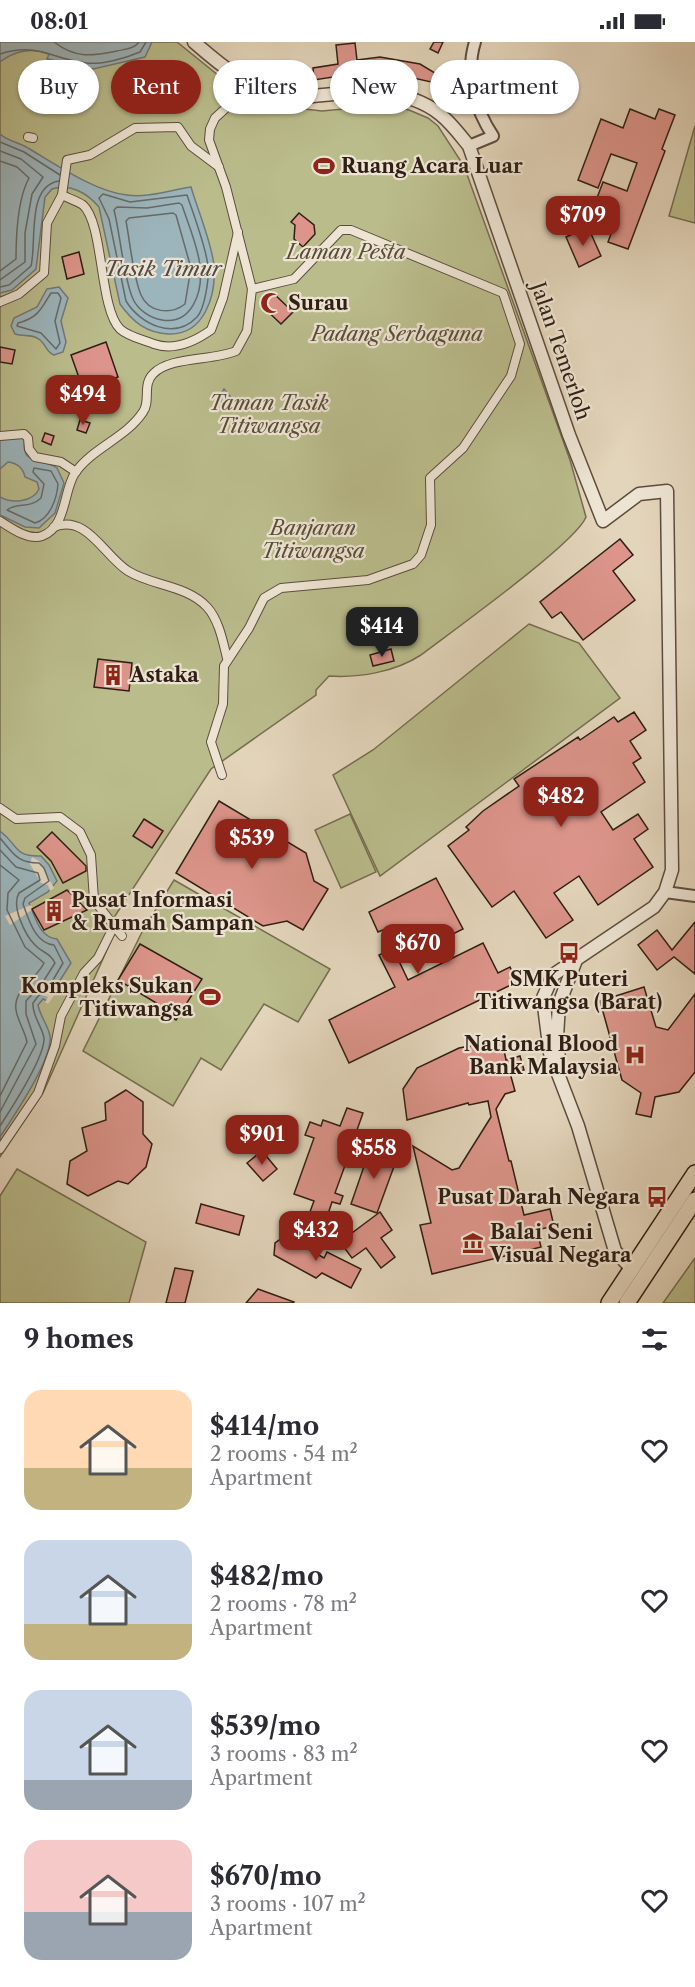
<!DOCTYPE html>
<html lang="en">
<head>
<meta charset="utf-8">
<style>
  :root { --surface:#fff; --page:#f2f2f3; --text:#2b2b33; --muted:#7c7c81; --accent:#8f2418 }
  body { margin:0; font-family:"Libre Caslon Text",serif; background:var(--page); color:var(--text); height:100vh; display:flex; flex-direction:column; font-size:22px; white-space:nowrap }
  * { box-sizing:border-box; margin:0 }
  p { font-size:20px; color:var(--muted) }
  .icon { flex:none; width:33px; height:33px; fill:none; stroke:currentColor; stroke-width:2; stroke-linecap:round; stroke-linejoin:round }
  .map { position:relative; height:1261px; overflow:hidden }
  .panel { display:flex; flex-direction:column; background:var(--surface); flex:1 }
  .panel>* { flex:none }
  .guide { position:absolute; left:18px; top:18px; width:660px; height:54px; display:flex; gap:12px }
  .price { position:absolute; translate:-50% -51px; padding:0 14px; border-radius:12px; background:var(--accent); color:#fff; font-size:20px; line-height:39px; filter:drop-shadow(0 2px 3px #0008) }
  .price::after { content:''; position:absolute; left:50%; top:36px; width:18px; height:14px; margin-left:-9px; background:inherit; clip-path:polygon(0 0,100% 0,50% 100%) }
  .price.current { background:#222; color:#fff }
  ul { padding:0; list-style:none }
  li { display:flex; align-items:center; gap:18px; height:150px; padding:0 24px }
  li span { display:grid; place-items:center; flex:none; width:168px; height:120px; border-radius:18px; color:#555 }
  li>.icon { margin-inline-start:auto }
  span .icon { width:72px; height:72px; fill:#fffc; stroke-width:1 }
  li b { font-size:26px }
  h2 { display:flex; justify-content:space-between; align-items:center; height:72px; padding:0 24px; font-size:26px }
  .chip { padding:0 21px; border-radius:27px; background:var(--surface); box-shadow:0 2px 4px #0004; font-size:21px; line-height:54px }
  .chip.current { background:var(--accent); color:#fff }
  .status { display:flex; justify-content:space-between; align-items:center; height:42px; padding:0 30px; background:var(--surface); direction:ltr }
  .status svg { height:16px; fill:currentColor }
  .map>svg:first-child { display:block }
</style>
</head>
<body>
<div class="status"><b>08:01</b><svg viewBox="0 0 49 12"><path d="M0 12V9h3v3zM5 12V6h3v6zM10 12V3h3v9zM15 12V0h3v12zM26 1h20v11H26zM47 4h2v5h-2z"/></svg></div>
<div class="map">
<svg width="695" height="1261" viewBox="0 0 695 1261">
  <rect width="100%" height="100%" fill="#e3d5bb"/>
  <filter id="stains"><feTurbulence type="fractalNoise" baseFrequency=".00333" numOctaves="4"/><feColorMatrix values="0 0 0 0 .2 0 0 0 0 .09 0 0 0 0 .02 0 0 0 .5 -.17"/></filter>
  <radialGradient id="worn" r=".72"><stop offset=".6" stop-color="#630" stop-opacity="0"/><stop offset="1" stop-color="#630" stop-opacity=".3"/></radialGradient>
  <g fill="#babc8c" stroke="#756d50" stroke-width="1.5">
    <path d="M0 0H177L239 50 278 64 322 69 388 63 409 68 428 76 438 84 464 124 570 418 586 475C576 501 451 590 421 613 395 630 359 636 329 634L316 648V653L211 727 111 880 109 886 114 892 43 1051 0 1115Z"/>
    <polygon points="695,84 695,181 669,174"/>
    <polygon points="529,582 579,601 620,656 380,834 333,733 373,708"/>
    <polygon points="350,772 376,830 341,846 315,788"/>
    <polygon points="174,838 330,927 298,980 264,962 221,1028 201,1016 173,1064 83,1009 143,888"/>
    <polygon points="17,1127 146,1200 129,1261 0,1261 0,1154"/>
    <polygon points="695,1216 695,1261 663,1261"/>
  </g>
  <g fill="#9cb5bc" stroke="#717979" stroke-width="1.5">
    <path d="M0 0H152L145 15 93 27 47 17 49 12C32 5 14 9 0 20Z"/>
    <path d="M0 92C9 100 19 100 28 106 55 122 96 150 127 153 148 156 171 148 191 145 197 166 213 204 214 225 216 254 204 293 169 292 146 291 133 280 120 262L99 165C87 151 70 141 52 147L45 155 36 227 12 248 0 251Z"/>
    <path d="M59 245 68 256 61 279 66 300 63 310 54 313C46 310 47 304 40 298 32 291 24 295 15 292L11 284 14 276 37 265 47 247Z"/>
    <polygon points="224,347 233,358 231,367 224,365 219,355"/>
    <path d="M22 395 25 397C20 424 41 415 57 426L64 441 55 471 39 486 25 485 0 473V455C12 462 33 460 39 447L37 440 25 435C23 426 17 421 8 420L0 427V398Z"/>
    <path d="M0 789C19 803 13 815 41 814L49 823 57 839 48 850 29 861C36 876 39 895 57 897L71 921 47 959 43 957 38 963C40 974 48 983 50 994 53 1017 13 1075 0 1095Z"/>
  </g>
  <g fill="#e3d5bb">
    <polygon points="32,815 39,819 54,846 50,849 48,843 41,841 30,822"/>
    <polygon points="31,863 33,867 10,883 5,874"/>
    <polygon points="41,942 50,951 54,945 58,948 48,962 45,960 48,955 36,951"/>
  </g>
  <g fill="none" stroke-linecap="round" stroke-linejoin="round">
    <g stroke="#666a68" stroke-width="1.5">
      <path d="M54 0C76 17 92 14 117 9 125 7 134 7 139 0"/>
      <path d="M0 12C38 0 51 17 86 21 102 23 126 16 140 10L146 0"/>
      <polyline points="0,100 24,110 60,133"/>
      <polyline points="0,109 21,117 43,135 32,152 25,191 25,220 0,238"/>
      <path d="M0 119 17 125 29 136C18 156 16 193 16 217L0 229"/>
      <path d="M103 152 130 160 187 153C193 171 207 208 208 225 209 237 205 266 197 275 174 299 140 282 126 259L109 177 99 156Z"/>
      <path d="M179 161 182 163C188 182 198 204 200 224 203 250 192 283 162 278 150 276 138 268 133 257 124 238 120 191 114 168L117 165 147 166Z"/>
      <path d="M173 171 176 173 191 226 185 262C171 273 149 271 141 253 133 234 130 200 126 179L129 176Z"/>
      <path d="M0 245 9 243 31 224C37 200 26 144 59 139"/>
      <path d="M51 251H58L61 256 55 279 60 301 56 307 41 291 17 284 18 281C38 276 41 267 51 251Z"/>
      <path d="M34 426 51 429 58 442C57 456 50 477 35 481L7 468C17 460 30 467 41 456L44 442 33 430Z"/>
      <path d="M0 796C13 811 17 821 39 821L44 826 49 839 25 856 23 862C29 878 35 901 54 903L63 921 46 950 39 953 33 961C32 974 42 984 44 996 45 1016 11 1067 0 1084"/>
      <path d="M0 808 16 825 38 831 40 838 19 851C11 864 25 893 35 903 42 911 50 910 55 921L41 943 26 959V972L36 1002 0 1070"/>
      <path d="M0 823 19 838 8 851 7 868 25 905 44 921C36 938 13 947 16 968 18 980 25 989 27 1000L0 1054"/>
    </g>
  </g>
  <g fill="#dd958b" stroke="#301e14" stroke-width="1.5">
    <polygon points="434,0 443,0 438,11 430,7"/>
    <polygon points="355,1 357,18 380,15 420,22 435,31 431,40 378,28 314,38 313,26 338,22 336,3"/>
    <polygon points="630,67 655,77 659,67 675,73 662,107 665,109 628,207 608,200 615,181 591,172 603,140 627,149 637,121 611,112 598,146 578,138 601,77 623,86"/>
    <polygon points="299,171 314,183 315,192 303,205 294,197 295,183 291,180"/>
    <polygon points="588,185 601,214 579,225 566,195"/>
    <polygon points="79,210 84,232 67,237 62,215"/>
    <polygon points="272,250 293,270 281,282 261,263"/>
    <polygon points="106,300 118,335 83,347 71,313"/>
    <polygon points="0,305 15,308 12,322 0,320"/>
    <polygon points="80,378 90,381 86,391 77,388"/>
    <polygon points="45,391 54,394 51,403 42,399"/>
    <polygon points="620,497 633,513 613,529 635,558 583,598 561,570 552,576 540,560"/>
    <polygon points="391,607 394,619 373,624 370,613"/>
    <polygon points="98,617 132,621 129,649 94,645"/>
    <polygon points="634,670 646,688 630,699 641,716 633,721 645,740 601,770 613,788 638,772 648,787 634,797 653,825 598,863 579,834 554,851 573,878 546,896 514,849 492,865 448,804 469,788 466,785 483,769 519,744 514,737 578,695 580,698 614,675 618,680"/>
    <polygon points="219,759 306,811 314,839 328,847 303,888 287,879 263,884 176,831"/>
    <polygon points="144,777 163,789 152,806 133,794"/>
    <polygon points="52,790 86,824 86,829 63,841 51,819 37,805"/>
    <polygon points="436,836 463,887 399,919 408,938 483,901 498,931 510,925 517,940 349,1021 329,978 395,945 379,913 397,904 388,886 378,890 369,870"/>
    <polygon points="67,848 87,868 44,888 32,867"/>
    <polygon points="695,880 695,932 674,915 657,928 638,903 657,888 672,908"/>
    <polygon points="140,902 202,937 176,978 156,965 158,962 118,938"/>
    <polygon points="644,945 656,985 668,988 695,952 695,1030 679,1050 655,1055 651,1075 636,1072 641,1051 622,1038 600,959"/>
    <polygon points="502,998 506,1018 520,1014 524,1028 510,1031 515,1049 505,1052 496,1067 509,1119 511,1119 524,1173 550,1167 554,1184 537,1188 541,1205 432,1232 420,1183 431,1181 413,1104 452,1128 459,1126 491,1075 488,1059 469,1063 468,1061 407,1078 403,1047 417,1026 459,1006"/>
    <polygon points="126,1048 143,1060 143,1092 152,1102 146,1125 128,1142 118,1139 88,1154 67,1142 70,1119 87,1109 82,1086 106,1078 105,1061"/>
    <polygon points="347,1066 363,1071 357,1088 366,1091 363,1099 355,1096 335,1151 343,1154 340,1162 332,1160 326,1178 322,1177 317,1191 296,1183 300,1172 308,1175 314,1159 294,1152 314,1096 305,1093 310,1080 321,1084 323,1078 340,1084"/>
    <polygon points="371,1104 390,1111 388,1116 396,1119 377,1171 351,1162"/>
    <polygon points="262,1109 277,1127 263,1139 247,1121"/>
    <polygon points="201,1162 244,1174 239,1193 196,1181"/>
    <polygon points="380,1170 392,1188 381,1196 395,1215 381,1226 366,1206 352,1216 340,1200"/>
    <polygon points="285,1194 324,1216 327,1210 361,1227 351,1246 322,1231 316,1236 274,1213 275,1201"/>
    <polygon points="175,1226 193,1229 185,1261 166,1261"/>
    <polygon points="258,1247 294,1260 293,1261 246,1261"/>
  </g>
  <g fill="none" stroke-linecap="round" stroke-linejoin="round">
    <defs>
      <g id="pedestrian">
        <polyline points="238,55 215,76 210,87 209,98 226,145 252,247"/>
        <polyline points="28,95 33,96"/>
        <path d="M62 153C68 156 77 159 83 163 104 182 99 266 120 287 129 295 144 298 154 302 174 309 194 300 211 288L223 256 238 190"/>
        <polyline points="0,260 19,252 44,231 47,181 62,153 67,118 90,113 135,86 178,85 191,104 219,125"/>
        <polyline points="0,394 24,392 28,396 29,407 35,415 61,420 76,430"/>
        <path d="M0 479C11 486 29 499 42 494 67 485 63 449 75 431 92 406 126 396 143 370 151 359 142 343 153 332 170 314 213 319 236 309L247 289 252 247 294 237 341 188H351L503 251 520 302 511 334 463 406 430 436 431 483 421 513 413 522 368 538 281 546 264 556 249 586 224 624 223 662 211 700 222 733"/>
        <path d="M54 485C87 472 104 514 128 529 152 544 187 543 207 565 219 578 223 600 227 616"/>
        <polyline points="0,766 16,777 60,775 80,790 91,813 94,858 122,894"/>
        <polyline points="0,1107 38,1051 55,1004 61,974 84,931 98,916 114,884"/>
      </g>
      <g id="minor">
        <path d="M469 104 493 94C475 67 465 32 475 0"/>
        <polyline points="665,850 695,854"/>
      </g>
      <g id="tertiary">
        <path d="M194 0C219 22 251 48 284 57 333 53 399 38 441 73 451 81 460 93 469 104L569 393 603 479 639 452 667 449 672 828 665 850 654 865 553 933 543 956 550 1011 578 1084 615 1209 631 1226"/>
        <polyline points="559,1018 557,995 559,962 576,918"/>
      </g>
      <g id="primary">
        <polyline points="609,1261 695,1131"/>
        <polyline points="627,1261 695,1158"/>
      </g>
    </defs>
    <use href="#pedestrian" stroke="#5d4c3e" stroke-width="10"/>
    <use href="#minor" stroke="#5d4c3e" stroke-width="14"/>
    <use href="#tertiary" stroke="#5d4c3e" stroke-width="15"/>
    <use href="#primary" stroke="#301e14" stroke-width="18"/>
    <use href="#pedestrian" stroke="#ede4d3" stroke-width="8"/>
    <use href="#minor" stroke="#ede4d3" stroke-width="10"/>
    <use href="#tertiary" stroke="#ede4d3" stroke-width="12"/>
    <use href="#primary" stroke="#e3d5bb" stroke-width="15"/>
  </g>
  <defs>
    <symbol id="stadium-bare" viewBox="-9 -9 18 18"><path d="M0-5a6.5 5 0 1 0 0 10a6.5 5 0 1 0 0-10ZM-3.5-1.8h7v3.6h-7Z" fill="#8f2418" stroke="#ede4d3" stroke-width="2.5" paint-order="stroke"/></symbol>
    <symbol id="mosque-bare" viewBox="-9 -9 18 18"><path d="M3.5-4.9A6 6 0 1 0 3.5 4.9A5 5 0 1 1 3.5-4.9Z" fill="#8f2418" stroke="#ede4d3" stroke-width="2.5" paint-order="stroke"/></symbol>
    <symbol id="building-bare" viewBox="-9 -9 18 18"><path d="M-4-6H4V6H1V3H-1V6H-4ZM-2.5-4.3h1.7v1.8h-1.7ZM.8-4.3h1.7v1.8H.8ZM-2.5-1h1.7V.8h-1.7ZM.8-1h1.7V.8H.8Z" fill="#8f2418" stroke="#ede4d3" stroke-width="2.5" paint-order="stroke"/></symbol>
    <symbol id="bus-bare" viewBox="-9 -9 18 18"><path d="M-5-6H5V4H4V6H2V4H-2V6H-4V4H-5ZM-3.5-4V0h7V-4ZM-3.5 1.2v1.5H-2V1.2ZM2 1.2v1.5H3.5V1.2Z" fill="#8f2418" stroke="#ede4d3" stroke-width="2.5" paint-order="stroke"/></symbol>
    <symbol id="hospital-bare" viewBox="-9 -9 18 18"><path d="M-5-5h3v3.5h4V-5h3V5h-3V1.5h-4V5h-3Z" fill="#8f2418" stroke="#ede4d3" stroke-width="2.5" paint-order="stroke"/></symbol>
    <symbol id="museum-bare" viewBox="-9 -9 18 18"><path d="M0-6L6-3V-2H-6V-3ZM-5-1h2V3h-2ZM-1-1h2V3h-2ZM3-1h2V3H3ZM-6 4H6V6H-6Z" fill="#8f2418" stroke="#ede4d3" stroke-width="2.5" paint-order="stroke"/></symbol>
  </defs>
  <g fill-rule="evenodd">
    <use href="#stadium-bare" x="309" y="109" width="30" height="30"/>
    <use href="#mosque-bare" x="256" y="246" width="30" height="30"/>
    <use href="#building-bare" x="98" y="618" width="30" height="30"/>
    <use href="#building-bare" x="39" y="854" width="30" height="30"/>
    <use href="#bus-bare" x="554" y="896" width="30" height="30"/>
    <use href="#stadium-bare" x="195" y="940" width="30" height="30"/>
    <use href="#hospital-bare" x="620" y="998" width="30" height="30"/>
    <use href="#bus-bare" x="642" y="1140" width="30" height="30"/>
    <use href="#museum-bare" x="458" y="1186" width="30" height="30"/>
  </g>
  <g text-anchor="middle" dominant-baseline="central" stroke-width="4.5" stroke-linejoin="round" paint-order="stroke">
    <g font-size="20" font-weight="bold" fill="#301e14" stroke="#ede4d3" text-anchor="start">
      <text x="341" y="124">Ruang Acara Luar</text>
      <text x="288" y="261">Surau</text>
      <text x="130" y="633">Astaka</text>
      <text x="71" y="858">Pusat Informasi<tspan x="71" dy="23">&amp; Rumah Sampan</tspan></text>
      <text x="569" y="937" text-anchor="middle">SMK Puteri<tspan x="569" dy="23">Titiwangsa (Barat)</tspan></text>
      <text x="193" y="944" text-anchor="end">Kompleks Sukan<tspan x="193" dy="23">Titiwangsa</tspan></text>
      <text x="618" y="1002" text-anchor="end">National Blood<tspan x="618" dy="23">Bank Malaysia</tspan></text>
      <text x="640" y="1155" text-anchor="end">Pusat Darah Negara</text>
      <text x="490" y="1190">Balai Seni<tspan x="490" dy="23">Visual Negara</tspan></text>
    </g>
    <g font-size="20" font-style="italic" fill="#594d38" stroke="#ede4d3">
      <text x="346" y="210">Laman Pesta</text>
      <text x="397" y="292">Padang Serbaguna</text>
      <text x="269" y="361">Taman Tasik<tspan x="269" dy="23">Titiwangsa</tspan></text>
      <text x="313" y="486">Banjaran<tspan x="313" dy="23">Titiwangsa</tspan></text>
    </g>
    <g font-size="20" fill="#301e14" stroke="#ede4d3">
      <text transform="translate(561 309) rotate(71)">Jalan Temerloh</text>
    </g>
    <g font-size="21" font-style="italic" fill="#504b46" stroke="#ede4d3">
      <text x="163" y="226">Tasik Timur</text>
    </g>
  </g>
  <rect width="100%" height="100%" filter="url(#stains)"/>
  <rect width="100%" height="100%" fill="url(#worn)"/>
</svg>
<b class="price" style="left:583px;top:205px">$709</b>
<b class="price" style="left:83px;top:384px">$494</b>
<b class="price current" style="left:382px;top:616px">$414</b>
<b class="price" style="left:561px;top:786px">$482</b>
<b class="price" style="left:252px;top:828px">$539</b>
<b class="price" style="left:418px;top:933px">$670</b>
<b class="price" style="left:262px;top:1124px">$901</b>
<b class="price" style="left:374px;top:1138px">$558</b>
<b class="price" style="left:316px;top:1220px">$432</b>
<div class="guide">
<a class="chip">Buy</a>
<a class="chip current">Rent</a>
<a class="chip">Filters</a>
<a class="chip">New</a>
<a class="chip">Apartment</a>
</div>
</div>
<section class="panel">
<h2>9 homes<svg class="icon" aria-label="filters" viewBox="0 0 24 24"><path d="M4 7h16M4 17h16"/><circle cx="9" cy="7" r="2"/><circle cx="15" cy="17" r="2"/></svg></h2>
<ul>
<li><span style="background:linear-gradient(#ffd9b3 65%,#c2b280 0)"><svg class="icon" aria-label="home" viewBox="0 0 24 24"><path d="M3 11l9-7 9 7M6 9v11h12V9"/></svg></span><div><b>$414/mo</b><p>2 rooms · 54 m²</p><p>Apartment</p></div><svg class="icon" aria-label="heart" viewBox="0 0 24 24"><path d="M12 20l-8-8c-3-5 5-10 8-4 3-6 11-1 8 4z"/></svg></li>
<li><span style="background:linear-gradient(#c9d6e8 70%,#c2b280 0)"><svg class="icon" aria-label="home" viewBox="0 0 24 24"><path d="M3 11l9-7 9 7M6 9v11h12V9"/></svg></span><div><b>$482/mo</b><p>2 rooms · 78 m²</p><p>Apartment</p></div><svg class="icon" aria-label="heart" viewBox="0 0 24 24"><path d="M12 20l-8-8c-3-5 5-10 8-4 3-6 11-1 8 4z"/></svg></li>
<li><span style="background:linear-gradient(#c9d6e8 75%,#9aa5b1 0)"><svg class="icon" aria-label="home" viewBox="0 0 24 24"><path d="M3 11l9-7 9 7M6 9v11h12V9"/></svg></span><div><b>$539/mo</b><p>3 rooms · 83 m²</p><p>Apartment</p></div><svg class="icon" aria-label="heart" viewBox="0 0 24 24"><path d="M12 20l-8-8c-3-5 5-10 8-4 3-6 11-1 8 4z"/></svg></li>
<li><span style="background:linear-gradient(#f6c9c9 60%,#9aa5b1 0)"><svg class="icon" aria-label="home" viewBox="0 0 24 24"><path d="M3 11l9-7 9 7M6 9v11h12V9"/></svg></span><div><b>$670/mo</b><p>3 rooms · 107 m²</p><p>Apartment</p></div><svg class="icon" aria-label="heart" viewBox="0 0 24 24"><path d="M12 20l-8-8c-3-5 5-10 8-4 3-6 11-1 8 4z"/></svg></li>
</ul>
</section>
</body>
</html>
